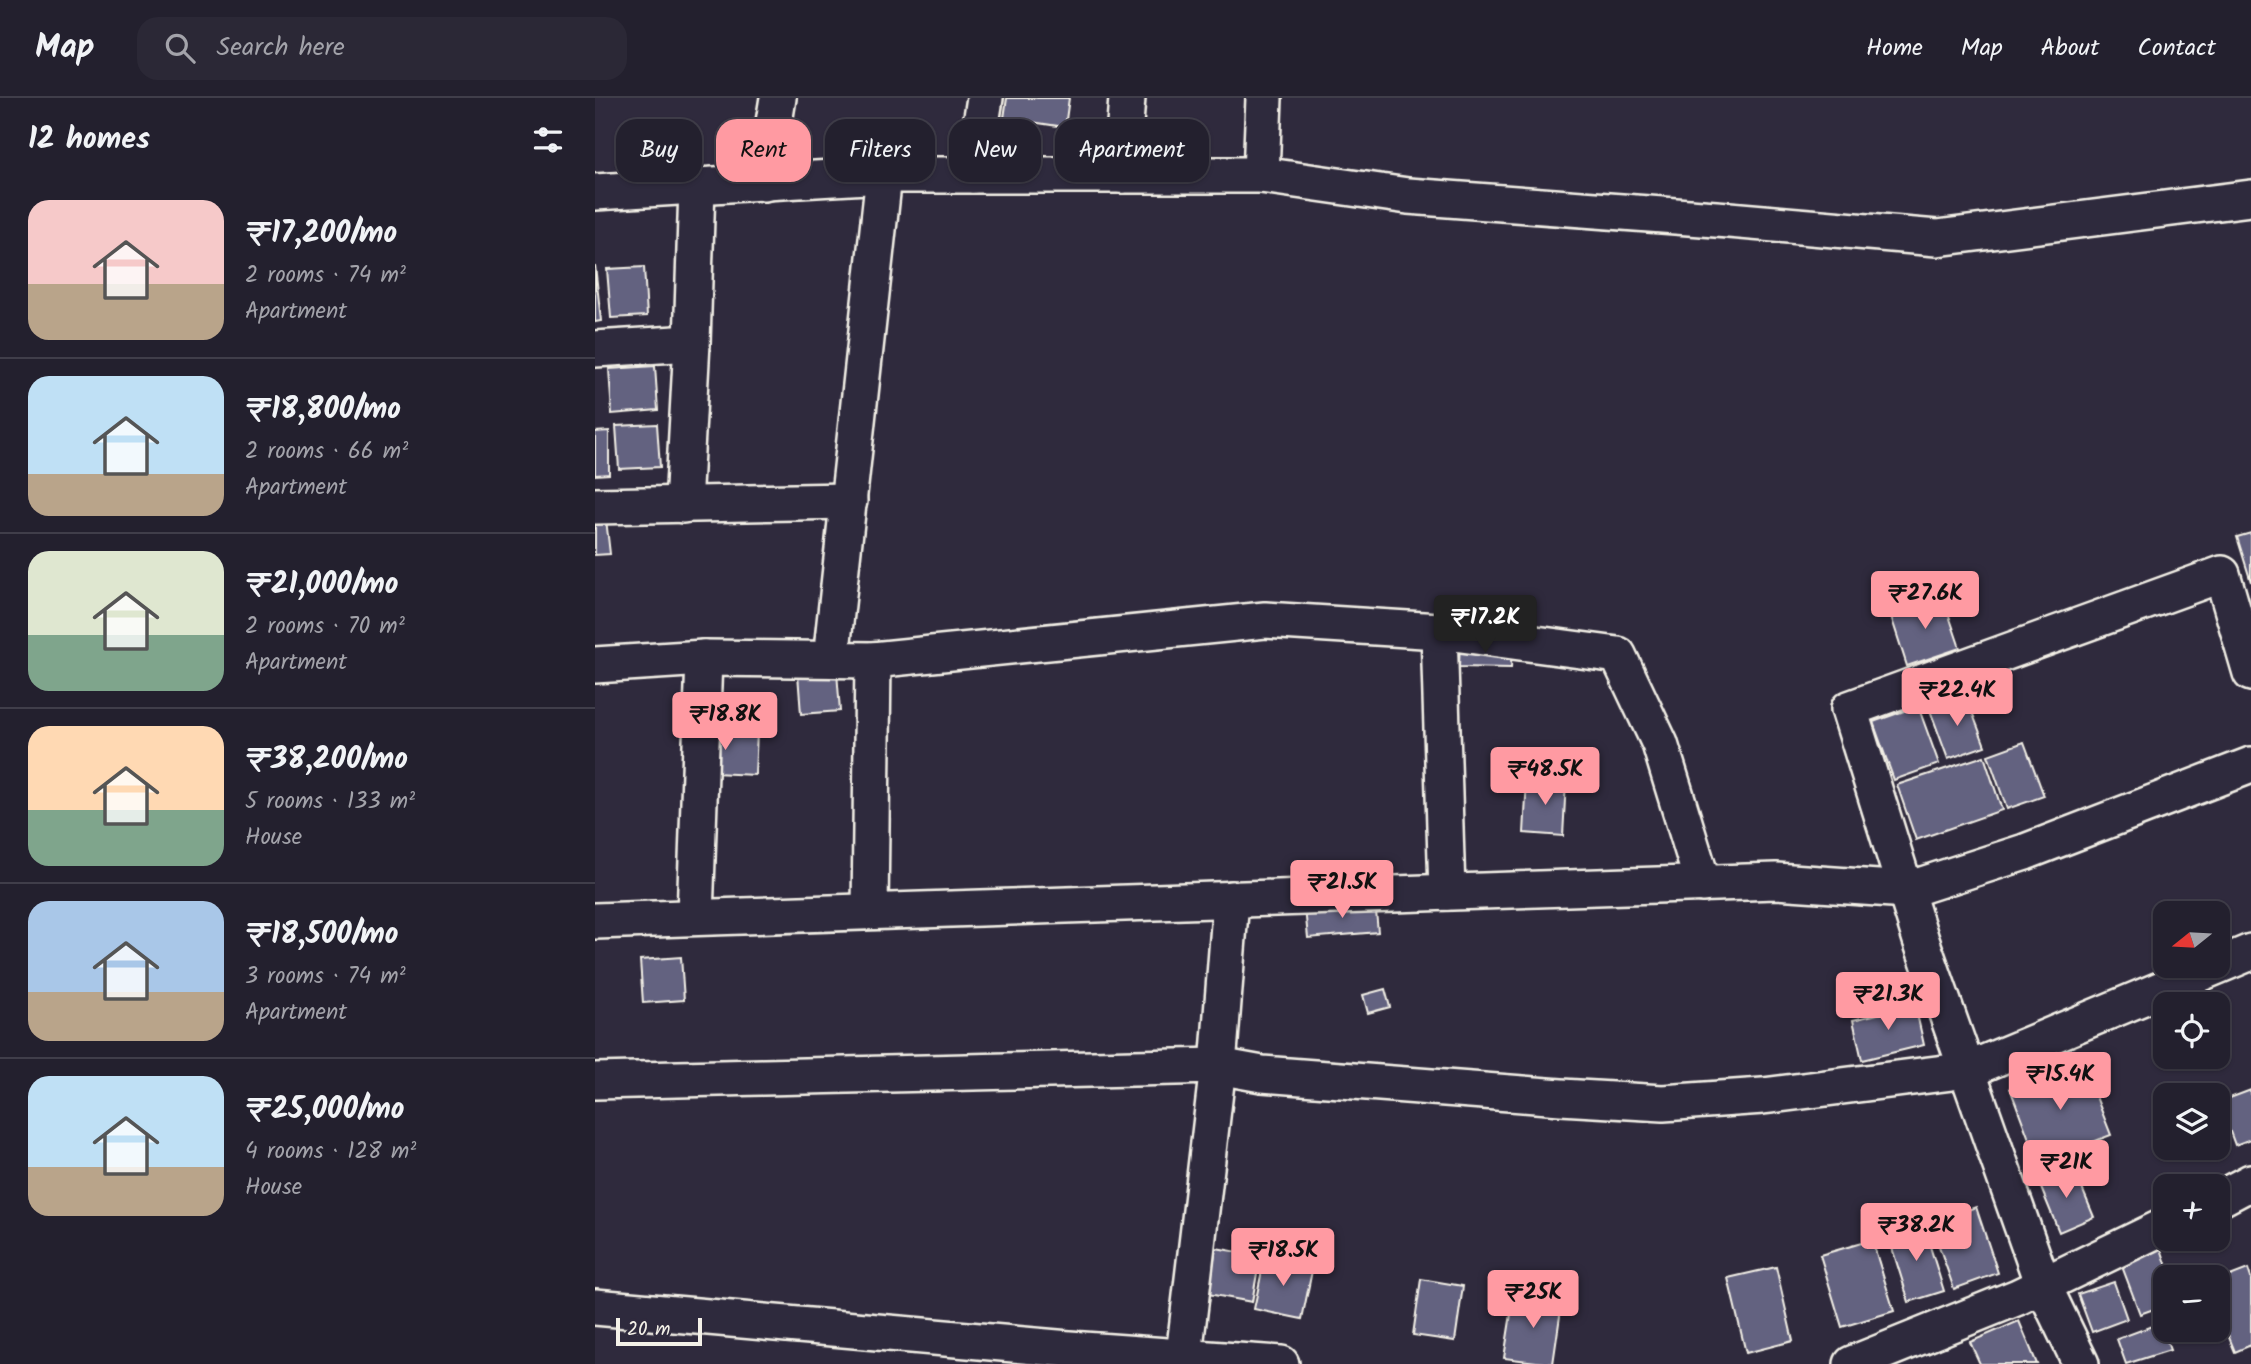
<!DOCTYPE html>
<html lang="en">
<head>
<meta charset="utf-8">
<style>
  :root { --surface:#23202e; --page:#2b2836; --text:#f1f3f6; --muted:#a3a3aa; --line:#403e4a; --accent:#ff9aa2 }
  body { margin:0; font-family:Kalam,sans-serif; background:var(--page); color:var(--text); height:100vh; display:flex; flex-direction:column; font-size:26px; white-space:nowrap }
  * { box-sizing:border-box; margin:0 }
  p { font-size:23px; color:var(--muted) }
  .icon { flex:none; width:38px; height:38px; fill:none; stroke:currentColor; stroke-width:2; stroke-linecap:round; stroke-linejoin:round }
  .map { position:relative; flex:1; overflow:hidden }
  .side { display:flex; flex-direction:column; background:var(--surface); width:595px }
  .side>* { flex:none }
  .guide { position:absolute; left:21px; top:21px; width:665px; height:63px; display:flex; gap:14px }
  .needle { width:46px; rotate:252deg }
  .fabs { position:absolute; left:1558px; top:803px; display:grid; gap:14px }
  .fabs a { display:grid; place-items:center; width:77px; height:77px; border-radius:14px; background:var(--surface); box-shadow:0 2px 5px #0004,0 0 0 2px var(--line); font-size:35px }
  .scale { position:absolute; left:21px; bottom:18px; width:86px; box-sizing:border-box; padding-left:7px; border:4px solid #f4f1e8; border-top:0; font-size:19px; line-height:24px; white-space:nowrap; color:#f4f1e8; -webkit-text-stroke:5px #2f2a3d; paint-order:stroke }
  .price { position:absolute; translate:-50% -60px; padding:0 16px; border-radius:7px; background:var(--accent); color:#111; font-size:23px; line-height:46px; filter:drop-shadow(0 2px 4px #0008) }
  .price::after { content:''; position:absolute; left:50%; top:42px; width:21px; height:16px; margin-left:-10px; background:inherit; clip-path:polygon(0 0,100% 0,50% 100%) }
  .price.current { background:#222; color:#fff }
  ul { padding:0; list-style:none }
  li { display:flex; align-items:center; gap:21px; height:175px; padding:0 28px }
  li+li { border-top:2px solid var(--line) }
  li span { display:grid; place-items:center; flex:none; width:196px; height:140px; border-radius:21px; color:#555 }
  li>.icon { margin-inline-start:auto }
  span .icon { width:84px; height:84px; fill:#fffc; stroke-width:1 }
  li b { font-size:30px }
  h2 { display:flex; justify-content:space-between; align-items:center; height:84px; padding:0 28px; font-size:30px }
  .tag { padding:0 24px; border-radius:21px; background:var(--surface); box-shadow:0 2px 5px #0004,0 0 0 2px var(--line); font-size:24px; line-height:63px }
  .tag.current { background:var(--accent); color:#111 }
  header { display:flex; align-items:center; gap:42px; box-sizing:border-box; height:98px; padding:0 35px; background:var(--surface); border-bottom:2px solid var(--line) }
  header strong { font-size:33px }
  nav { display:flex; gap:38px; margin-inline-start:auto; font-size:24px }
  .search { width:490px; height:63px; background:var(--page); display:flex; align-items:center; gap:18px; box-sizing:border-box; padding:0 24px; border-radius:21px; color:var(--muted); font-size:26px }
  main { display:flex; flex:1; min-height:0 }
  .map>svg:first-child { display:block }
</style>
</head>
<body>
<header>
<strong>Map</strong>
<div class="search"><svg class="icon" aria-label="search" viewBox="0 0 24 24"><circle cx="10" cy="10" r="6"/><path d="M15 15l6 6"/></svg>Search here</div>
<nav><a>Home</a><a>Map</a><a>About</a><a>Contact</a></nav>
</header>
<main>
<section class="side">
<h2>12 homes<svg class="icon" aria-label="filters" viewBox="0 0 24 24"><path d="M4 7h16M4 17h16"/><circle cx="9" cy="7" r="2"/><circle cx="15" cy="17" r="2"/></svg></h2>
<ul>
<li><span style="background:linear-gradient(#f6c9c9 60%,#b9a48a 0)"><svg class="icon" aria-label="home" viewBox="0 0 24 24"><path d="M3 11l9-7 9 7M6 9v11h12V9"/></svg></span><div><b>₹17,200/mo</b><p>2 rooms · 74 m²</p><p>Apartment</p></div></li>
<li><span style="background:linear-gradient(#bfe0f5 70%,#b9a48a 0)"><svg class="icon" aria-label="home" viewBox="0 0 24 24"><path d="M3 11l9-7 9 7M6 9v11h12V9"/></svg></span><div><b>₹18,800/mo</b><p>2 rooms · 66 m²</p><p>Apartment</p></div></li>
<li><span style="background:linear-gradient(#dfe7d0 60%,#7fa58c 0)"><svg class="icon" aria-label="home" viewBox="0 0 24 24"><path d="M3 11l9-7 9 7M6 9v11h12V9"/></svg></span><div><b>₹21,000/mo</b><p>2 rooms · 70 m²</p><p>Apartment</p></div></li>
<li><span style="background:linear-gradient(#ffd9b3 60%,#7fa58c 0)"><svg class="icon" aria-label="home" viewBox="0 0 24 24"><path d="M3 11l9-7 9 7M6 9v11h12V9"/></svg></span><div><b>₹38,200/mo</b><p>5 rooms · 133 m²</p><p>House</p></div></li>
<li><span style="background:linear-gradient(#a9c7e8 65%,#b9a48a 0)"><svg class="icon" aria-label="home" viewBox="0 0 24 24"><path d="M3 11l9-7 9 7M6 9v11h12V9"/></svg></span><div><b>₹18,500/mo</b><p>3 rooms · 74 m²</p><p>Apartment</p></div></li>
<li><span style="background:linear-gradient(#bfe0f5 65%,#b9a48a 0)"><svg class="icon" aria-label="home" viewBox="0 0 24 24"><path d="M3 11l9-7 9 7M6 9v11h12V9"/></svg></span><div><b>₹25,000/mo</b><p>4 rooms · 128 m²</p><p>House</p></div></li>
</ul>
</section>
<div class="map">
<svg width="1656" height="1266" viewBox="0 0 1656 1266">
  <rect width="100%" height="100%" fill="#2f2a3d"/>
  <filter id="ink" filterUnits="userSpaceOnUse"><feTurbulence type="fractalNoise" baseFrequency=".0143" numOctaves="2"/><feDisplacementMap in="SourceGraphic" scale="14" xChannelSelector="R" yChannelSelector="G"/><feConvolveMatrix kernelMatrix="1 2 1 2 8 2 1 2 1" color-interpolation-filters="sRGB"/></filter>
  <g filter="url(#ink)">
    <g fill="#646280" stroke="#f4f1e8" stroke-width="2">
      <polygon points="412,0 474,0 470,29 409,20"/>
      <polygon points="0,167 6,223 0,224"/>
      <polygon points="49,169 52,218 16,220 12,171"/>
      <polygon points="60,268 63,312 17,316 14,271"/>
      <polygon points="62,326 65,369 24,371 21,328"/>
      <polygon points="14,333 14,376 0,377 0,334"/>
      <polygon points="11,421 15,456 0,457 0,422"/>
      <polygon points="1656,435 1656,484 1642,439"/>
      <polygon points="1347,497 1365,550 1312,568 1295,515"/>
      <polygon points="865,543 917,544 916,570 864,569"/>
      <polygon points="242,574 245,613 206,616 203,576"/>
      <polygon points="1371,598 1390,648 1353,661 1335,612"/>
      <polygon points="1323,608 1344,666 1299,682 1278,624"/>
      <polygon points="100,631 162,634 160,677 98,674"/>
      <polygon points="1429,644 1449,698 1412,711 1393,657"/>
      <polygon points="1389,658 1407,712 1321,742 1302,687"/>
      <polygon points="932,681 971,683 968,738 929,735"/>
      <polygon points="780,803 783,834 713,840 710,810"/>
      <polygon points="86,859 89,902 48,905 45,862"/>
      <polygon points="790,891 795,909 773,915 768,897"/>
      <polygon points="1320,907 1329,947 1267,962 1258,922"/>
      <polygon points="1487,963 1516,1037 1443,1065 1415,990"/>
      <polygon points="1656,992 1656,1041 1640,1047 1624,1004"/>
      <polygon points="1479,1071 1499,1119 1464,1134 1444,1085"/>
      <polygon points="1381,1109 1403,1175 1359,1191 1336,1125"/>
      <polygon points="1328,1126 1349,1193 1314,1204 1293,1137"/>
      <polygon points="1277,1142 1299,1213 1247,1229 1225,1157"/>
      <polygon points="1565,1148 1576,1180 1570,1180 1570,1207 1545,1216 1525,1163"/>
      <polygon points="621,1150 665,1158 657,1204 613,1196"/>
      <polygon points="670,1158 718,1168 707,1221 659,1211"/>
      <polygon points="1181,1169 1198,1243 1151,1255 1133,1180"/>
      <polygon points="1653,1171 1656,1180 1656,1247 1640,1254 1622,1210 1622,1183"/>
      <polygon points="826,1181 868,1188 860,1243 818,1237"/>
      <polygon points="1519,1184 1532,1221 1497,1234 1483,1196"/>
      <polygon points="919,1197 967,1204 958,1266 909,1260"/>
      <polygon points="1424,1223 1442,1266 1385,1266 1375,1244"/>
      <polygon points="1565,1225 1575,1252 1531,1266 1522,1241"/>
    </g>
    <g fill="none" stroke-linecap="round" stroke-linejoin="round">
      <defs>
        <g id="street">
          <polyline points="378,77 390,0"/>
          <polyline points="526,77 532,0"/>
          <polyline points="666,77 669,0"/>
          <polyline points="169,85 183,0"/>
          <polyline points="0,94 289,77 666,77 813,98 1134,122 1342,140 1656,100"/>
          <polyline points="0,251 97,245"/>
          <polyline points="88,407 97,245 102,89"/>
          <polyline points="0,408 254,403"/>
          <polyline points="844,533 852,794"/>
          <polyline points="236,561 289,77"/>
          <polyline points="0,567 109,560 278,562 670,522 844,533 1023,557 1065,646 1108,786"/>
          <polyline points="275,813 278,562"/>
          <polyline points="100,819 109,560"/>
          <polyline points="0,823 1181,783 1312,792 1430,754 1656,667"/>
          <polyline points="0,983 623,968 667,976 966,999 1068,1005 1168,998 1373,972 1656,854"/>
          <polyline points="1622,1102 1656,1084"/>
          <polyline points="0,1209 474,1251 686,1266"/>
          <polyline points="588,1266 623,968 636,801"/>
          <polyline points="1257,1266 1423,1199 1570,1128"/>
          <polyline points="1486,1266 1448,1187 1326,842 1254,611 1627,476 1656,575"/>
        </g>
      </defs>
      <use href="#street" stroke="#f4f1e8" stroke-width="40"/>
      <use href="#street" stroke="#2f2a3d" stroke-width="35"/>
    </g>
  </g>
</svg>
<div class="fabs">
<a><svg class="needle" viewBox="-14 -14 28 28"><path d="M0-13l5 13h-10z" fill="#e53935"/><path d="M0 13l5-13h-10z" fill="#a3a3aa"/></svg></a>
<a><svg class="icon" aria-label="locate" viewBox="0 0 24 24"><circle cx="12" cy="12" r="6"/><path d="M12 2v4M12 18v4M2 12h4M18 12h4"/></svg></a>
<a><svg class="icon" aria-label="layers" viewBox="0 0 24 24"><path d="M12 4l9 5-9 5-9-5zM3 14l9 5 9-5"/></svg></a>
<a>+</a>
<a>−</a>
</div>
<div class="scale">20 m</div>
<b class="price" style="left:1330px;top:533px">₹27.6K</b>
<b class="price current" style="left:890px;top:557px">₹17.2K</b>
<b class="price" style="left:1362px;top:630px">₹22.4K</b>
<b class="price" style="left:130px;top:654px">₹18.8K</b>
<b class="price" style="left:950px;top:709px">₹48.5K</b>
<b class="price" style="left:747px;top:822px">₹21.5K</b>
<b class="price" style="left:1293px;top:934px">₹21.3K</b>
<b class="price" style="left:1465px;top:1014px">₹15.4K</b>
<b class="price" style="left:1471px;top:1102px">₹21K</b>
<b class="price" style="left:1321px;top:1165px">₹38.2K</b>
<b class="price" style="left:688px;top:1190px">₹18.5K</b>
<b class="price" style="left:938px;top:1232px">₹25K</b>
<div class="guide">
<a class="tag">Buy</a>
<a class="tag current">Rent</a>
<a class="tag">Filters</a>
<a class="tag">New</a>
<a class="tag">Apartment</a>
</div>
</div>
</main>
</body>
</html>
